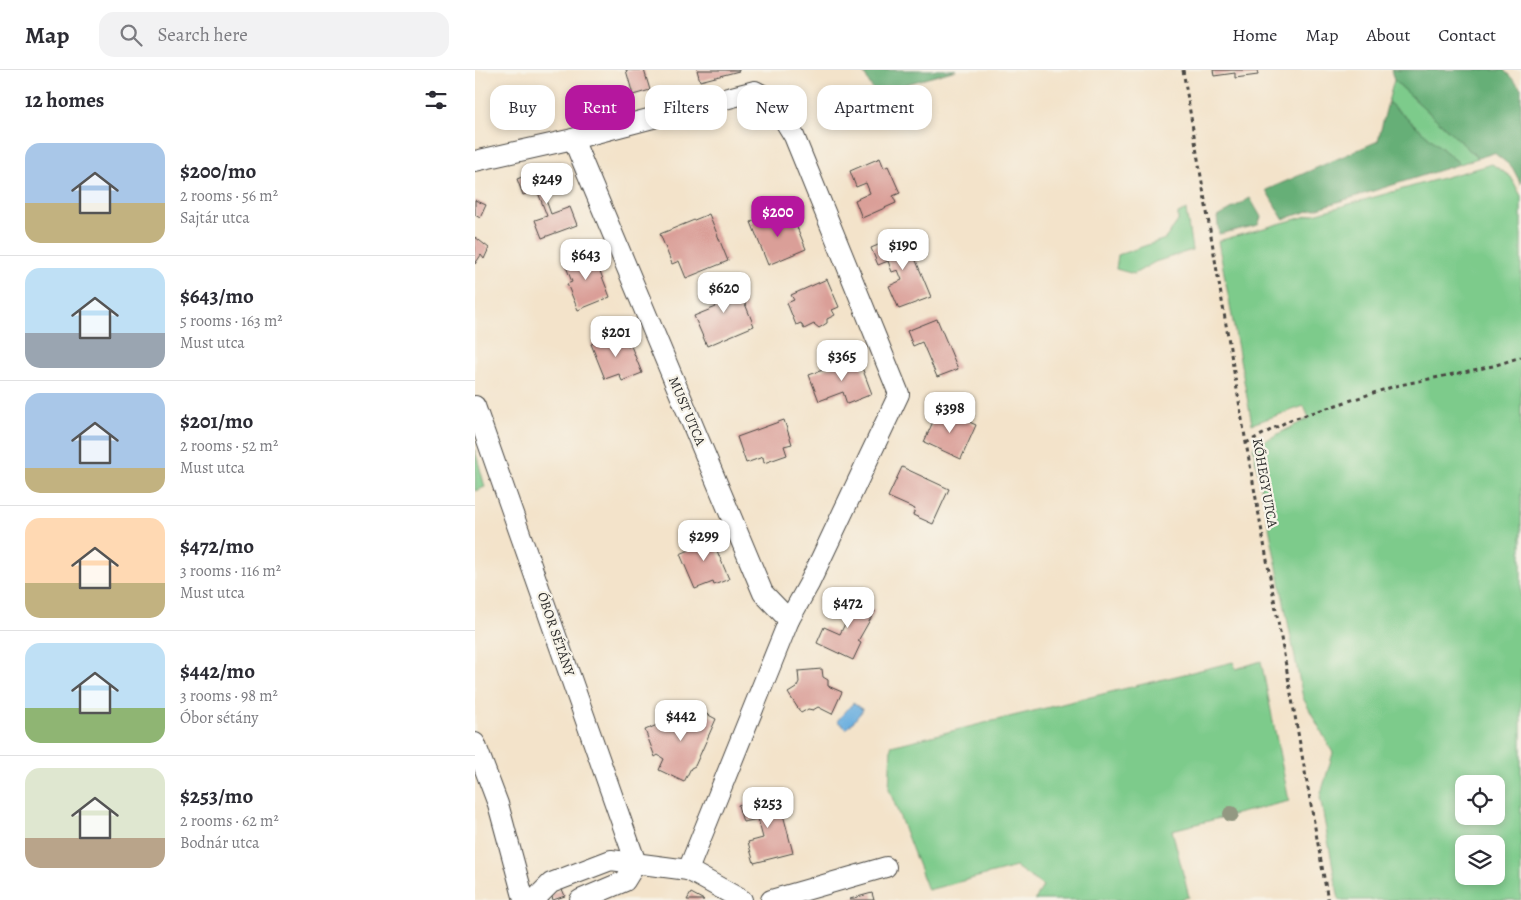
<!DOCTYPE html>
<html lang="en">
<head>
<meta charset="utf-8">
<style>
  :root { --surface:#fff; --page:#f2f2f3; --text:#2b2b33; --muted:#7c7c81; --line:#e1e1e2; --accent:#b5179e }
  body { margin:0; font-family:Alegreya,serif; background:var(--page); color:var(--text); height:100vh; display:flex; flex-direction:column; font-size:19px; white-space:nowrap }
  * { box-sizing:border-box; margin:0 }
  p { font-size:16px; color:var(--muted) }
  .icon { flex:none; width:28px; height:28px; fill:none; stroke:currentColor; stroke-width:2; stroke-linecap:round; stroke-linejoin:round }
  .map { position:relative; flex:1; overflow:hidden }
  .sheet { display:flex; flex-direction:column; background:var(--surface); width:475px }
  .sheet>* { flex:none }
  .guide { position:absolute; left:15px; top:15px; width:475px; height:45px; display:flex; gap:10px }
  .fabs { position:absolute; left:980px; top:705px; display:grid; gap:10px }
  .fabs a { display:grid; place-items:center; width:50px; height:50px; border-radius:10px; background:var(--surface); box-shadow:0 2px 8px #0003; font-size:25px }
  .price { position:absolute; translate:-50% -42px; padding:0 11px; border-radius:10px; background:#fff; color:#222; font-size:16px; line-height:32px; filter:drop-shadow(0 1px 2px #0008) }
  .price::after { content:''; position:absolute; left:50%; top:30px; width:15px; height:11px; margin-left:-8px; background:inherit; clip-path:polygon(0 0,100% 0,50% 100%) }
  .price.current { background:var(--accent); color:#fff }
  ul { padding:0; list-style:none }
  li { display:flex; align-items:center; gap:15px; height:125px; padding:0 25px }
  li+li { border-top:1px solid var(--line) }
  li span { display:grid; place-items:center; flex:none; width:140px; height:100px; border-radius:15px; color:#555 }
  li>.icon { margin-inline-start:auto }
  span .icon { width:60px; height:60px; fill:#fffc; stroke-width:1 }
  li b { font-size:21px }
  h2 { display:flex; justify-content:space-between; align-items:center; height:60px; padding:0 25px; font-size:21px }
  .pill { padding:0 18px; border-radius:15px; background:var(--surface); box-shadow:0 2px 8px #0003; font-size:18px; line-height:45px }
  .pill.current { background:var(--accent); color:#fff }
  header { display:flex; align-items:center; gap:30px; box-sizing:border-box; height:70px; padding:0 25px; background:var(--surface); border-bottom:1px solid var(--line) }
  header strong { font-size:24px }
  nav { display:flex; gap:28px; margin-inline-start:auto; font-size:18px }
  .search { width:350px; height:45px; background:var(--page); display:flex; align-items:center; gap:12px; box-sizing:border-box; padding:0 18px; border-radius:15px; color:var(--muted); font-size:19px }
  main { display:flex; flex:1; min-height:0 }
  .map>svg:first-child { display:block }
</style>
</head>
<body>
<header>
<strong>Map</strong>
<div class="search"><svg class="icon" aria-label="search" viewBox="0 0 24 24"><circle cx="10" cy="10" r="6"/><path d="M15 15l6 6"/></svg>Search here</div>
<nav><a>Home</a><a>Map</a><a>About</a><a>Contact</a></nav>
</header>
<main>
<section class="sheet">
<h2>12 homes<svg class="icon" aria-label="filters" viewBox="0 0 24 24"><path d="M4 7h16M4 17h16"/><circle cx="9" cy="7" r="2"/><circle cx="15" cy="17" r="2"/></svg></h2>
<ul>
<li><span style="background:linear-gradient(#a9c7e8 60%,#c2b280 0)"><svg class="icon" aria-label="home" viewBox="0 0 24 24"><path d="M3 11l9-7 9 7M6 9v11h12V9"/></svg></span><div><b>$200/mo</b><p>2 rooms · 56 m²</p><p>Sajtár utca</p></div></li>
<li><span style="background:linear-gradient(#bfe0f5 65%,#9aa5b1 0)"><svg class="icon" aria-label="home" viewBox="0 0 24 24"><path d="M3 11l9-7 9 7M6 9v11h12V9"/></svg></span><div><b>$643/mo</b><p>5 rooms · 163 m²</p><p>Must utca</p></div></li>
<li><span style="background:linear-gradient(#a9c7e8 75%,#c2b280 0)"><svg class="icon" aria-label="home" viewBox="0 0 24 24"><path d="M3 11l9-7 9 7M6 9v11h12V9"/></svg></span><div><b>$201/mo</b><p>2 rooms · 52 m²</p><p>Must utca</p></div></li>
<li><span style="background:linear-gradient(#ffd9b3 65%,#c2b280 0)"><svg class="icon" aria-label="home" viewBox="0 0 24 24"><path d="M3 11l9-7 9 7M6 9v11h12V9"/></svg></span><div><b>$472/mo</b><p>3 rooms · 116 m²</p><p>Must utca</p></div></li>
<li><span style="background:linear-gradient(#bfe0f5 65%,#8fb573 0)"><svg class="icon" aria-label="home" viewBox="0 0 24 24"><path d="M3 11l9-7 9 7M6 9v11h12V9"/></svg></span><div><b>$442/mo</b><p>3 rooms · 98 m²</p><p>Óbor sétány</p></div></li>
<li><span style="background:linear-gradient(#dfe7d0 70%,#b9a48a 0)"><svg class="icon" aria-label="home" viewBox="0 0 24 24"><path d="M3 11l9-7 9 7M6 9v11h12V9"/></svg></span><div><b>$253/mo</b><p>2 rooms · 62 m²</p><p>Bodnár utca</p></div></li>
</ul>
</section>
<div class="map">
<svg width="1046" height="830" viewBox="0 0 1046 830">
  <rect width="100%" height="100%" fill="#f7f3e8"/>
  <filter id="ink" filterUnits="userSpaceOnUse"><feTurbulence type="fractalNoise" baseFrequency=".02" numOctaves="2"/><feDisplacementMap in="SourceGraphic" scale="10" xChannelSelector="R" yChannelSelector="G"/><feConvolveMatrix kernelMatrix="1 2 1 2 8 2 1 2 1" color-interpolation-filters="sRGB"/></filter>
  <filter id="wash" filterUnits="userSpaceOnUse"><feTurbulence type="fractalNoise" baseFrequency=".0096" numOctaves="4" result="noise"/><feDisplacementMap in="SourceGraphic" scale="20" xChannelSelector="R" yChannelSelector="G"/><feGaussianBlur stdDeviation="1.12" result="paint"/><feColorMatrix in="noise" values="0 0 0 0 0 0 0 0 0 0 0 0 0 0 0 0 0 1.4 0 .05"/><feComposite in="paint" operator="in"/></filter>
  <g filter="url(#wash)">
    <rect width="100%" height="100%" fill="#f3e3ca"/>
    <g fill="#7dcb8b" stroke="#547b5b" fill-rule="evenodd">
      <polygon points="919,10 1003,88 985,94 913,32"/>
      <path d="M1017 94 1036 107 1046 126V830H864L845 727 858 683 828 628 778 377 834 348 829 336 777 354 743 171ZM989 714H1021V746H989ZM989 774H1021V806H989Z"/>
      <polygon points="711,140 717,180 680,192 659,204 641,199 643,185 690,169 703,151 703,144"/>
      <polygon points="0,380 10,417 0,421"/>
      <polygon points="786,591 814,731 697,760 714,827 702,830 560,830 568,816 541,797 453,820 414,719 416,676 758,592 761,599"/>
    </g>
    <g fill="#66af77" stroke="#486d51">
      <polygon points="387,0 481,0 400,23"/>
      <polygon points="916,0 1029,0 1046,18 1046,114 1037,97 1019,83 1003,88 919,10"/>
      <polygon points="913,32 985,94 808,149 791,120 903,71"/>
      <polygon points="775,128 786,147 783,155 744,164 742,147"/>
    </g>
    <polygon fill="#69aedf" stroke="#4a6c85" points="378,633 388,640 372,659 362,651"/>
    <g id="blocks">
      <g fill="#da9f98">
        <polygon points="151,0 169,0 175,20 158,25"/>
        <polygon points="222,0 264,0 264,1 225,11"/>
        <polygon points="738,0 782,0 783,5 760,8 760,3 739,6"/>
        <polygon points="405,88 409,98 413,96 425,123 418,126 421,133 387,148 380,130 395,123 391,113 381,117 375,101"/>
        <polygon points="70,98 77,115 67,119 76,144 95,137 102,155 67,168 60,150 72,146 62,120 48,125 42,109"/>
        <polygon points="0,130 11,135 5,148 0,145"/>
        <polygon points="234,144 253,191 211,208 204,191 197,194 185,164"/>
        <polygon points="295,144 298,152 317,145 331,179 293,195 276,152"/>
        <polygon points="430,164 456,227 424,239 414,216 427,210 423,200 417,202 413,191 403,195 396,178"/>
        <polygon points="0,167 14,178 9,189 6,185 0,194"/>
        <polygon points="116,178 135,227 103,240 92,214 97,212 90,194 104,188 102,184"/>
        <polygon points="260,209 279,256 232,276 219,246 241,237 234,220"/>
        <polygon points="352,209 364,237 357,240 360,245 352,249 352,253 344,258 339,254 329,259 326,253 321,255 312,233 319,230 316,225"/>
        <polygon points="462,249 483,299 462,307 447,272 438,276 432,261"/>
        <polygon points="147,262 153,277 156,276 167,303 147,311 144,304 130,309 116,274"/>
        <polygon points="383,287 397,324 372,334 368,322 344,331 334,305"/>
        <polygon points="464,338 501,355 486,389 449,372"/>
        <polygon points="309,350 317,374 309,376 312,385 289,393 288,387 271,393 262,367"/>
        <polygon points="427,397 474,419 458,454 438,445 440,439 413,427"/>
        <polygon points="234,462 254,509 239,515 238,512 220,519 205,484 217,479 213,470"/>
        <polygon points="365,525 400,541 383,571 386,573 378,590 342,573 349,557 365,564 374,546 359,538"/>
        <polygon points="347,599 348,607 353,610 353,616 367,622 357,644 343,637 338,640 333,639 326,643 313,623 321,618 324,612 323,601"/>
        <polygon points="222,639 241,649 220,696 216,698 209,712 184,700 189,689 183,685 180,687 170,660"/>
        <polygon points="303,725 318,783 279,793 273,772 288,768 283,749 268,752 263,735"/>
        <polygon points="87,819 90,826 78,830 76,824"/>
        <polygon points="216,823 229,830 212,830"/>
        <polygon points="397,823 399,830 375,830 375,829"/>
      </g>
    </g>
  </g>
  <g filter="url(#ink)">
    <use href="#blocks" fill-opacity="0" stroke="#494743" stroke-width="1"/>
    <g fill="none" stroke-linecap="round" stroke-linejoin="round">
      <defs>
        <g id="minor">
          <polyline points="98,69 288,523 314,550"/>
          <polyline points="0,91 98,69 280,21 297,30 319,66 424,324 334,514 314,550 213,800 136,790 76,813 59,830"/>
          <polyline points="0,336 161,793"/>
          <polyline points="0,673 23,734 49,830"/>
          <polyline points="213,800 267,830"/>
          <polyline points="105,830 150,811 161,793"/>
          <polyline points="296,830 411,797"/>
        </g>
      </defs>
      <use href="#minor" stroke="#494743" stroke-width="22"/>
      <g stroke="#494743" stroke-width="3" stroke-dasharray="4 4" stroke-linecap="butt">
        <polyline points="708,0 771,373 853,830"/>
        <polyline points="771,373 815,350 920,316 1018,296 1046,287"/>
      </g>
      <use href="#minor" stroke="#fff" stroke-width="20"/>
    </g>
    <circle fill="#939882" cx="756" cy="744" r="8"/>
  </g>
  <g text-anchor="middle" dominant-baseline="central" stroke-width="4.5" stroke-linejoin="round" paint-order="stroke">
    <g font-size="14" fill="#2b2b2b" stroke="#f7f3e8">
      <text transform="translate(212 341) rotate(67)">MUST UTCA</text>
      <text transform="translate(790 413) rotate(80)">KŐHEGY UTCA</text>
      <text transform="translate(81 564) rotate(71)">ÓBOR SÉTÁNY</text>
    </g>
  </g>
</svg>
<div class="fabs">
<a><svg class="icon" aria-label="locate" viewBox="0 0 24 24"><circle cx="12" cy="12" r="6"/><path d="M12 2v4M12 18v4M2 12h4M18 12h4"/></svg></a>
<a><svg class="icon" aria-label="layers" viewBox="0 0 24 24"><path d="M12 4l9 5-9 5-9-5zM3 14l9 5 9-5"/></svg></a>
</div>
<b class="price" style="left:72px;top:135px">$249</b>
<b class="price current" style="left:303px;top:168px">$200</b>
<b class="price" style="left:428px;top:201px">$190</b>
<b class="price" style="left:111px;top:211px">$643</b>
<b class="price" style="left:249px;top:244px">$620</b>
<b class="price" style="left:141px;top:288px">$201</b>
<b class="price" style="left:367px;top:312px">$365</b>
<b class="price" style="left:475px;top:364px">$398</b>
<b class="price" style="left:229px;top:492px">$299</b>
<b class="price" style="left:373px;top:559px">$472</b>
<b class="price" style="left:206px;top:672px">$442</b>
<b class="price" style="left:293px;top:759px">$253</b>
<div class="guide">
<a class="pill">Buy</a>
<a class="pill current">Rent</a>
<a class="pill">Filters</a>
<a class="pill">New</a>
<a class="pill">Apartment</a>
</div>
</div>
</main>
</body>
</html>
